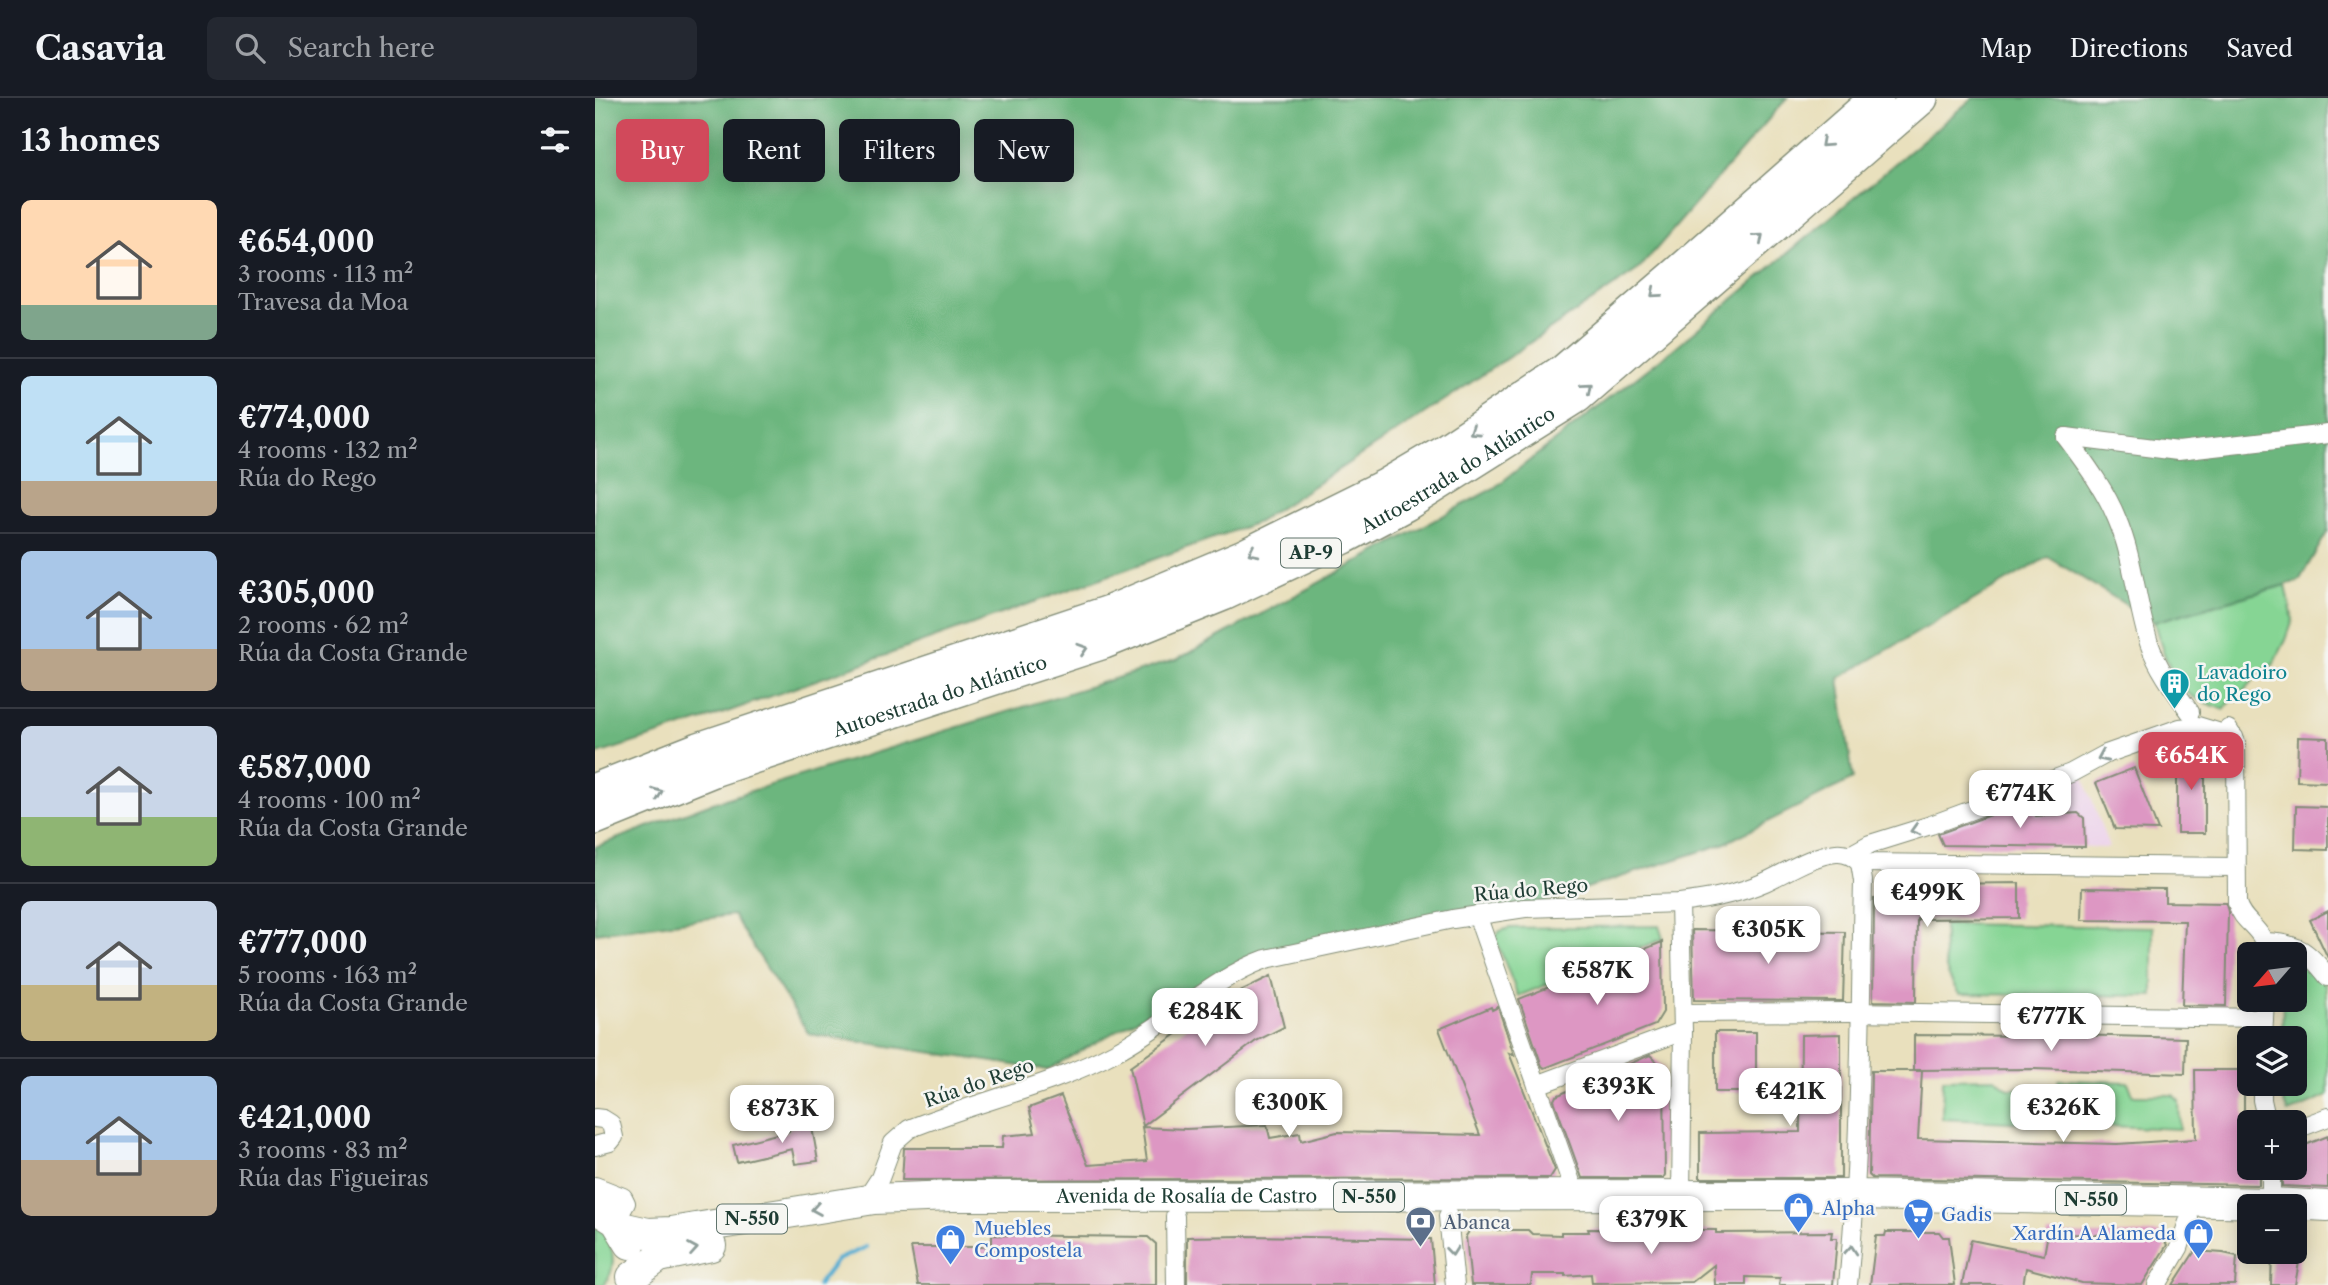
<!DOCTYPE html>
<html lang="en">
<head>
<meta charset="utf-8">
<style>
  :root { --surface:#171b24; --page:#242831; --text:#f1f3f6; --muted:#9ea1a6; --line:#363941; --accent:#d1495b }
  body { margin:0; font-family:"Libre Caslon Text",serif; background:var(--page); color:var(--text); height:100vh; display:flex; flex-direction:column; font-size:26px; white-space:nowrap }
  * { box-sizing:border-box; margin:0 }
  p { font-size:23px; color:var(--muted) }
  .icon { flex:none; width:38px; height:38px; fill:none; stroke:currentColor; stroke-width:2; stroke-linecap:round; stroke-linejoin:round }
  .map { position:relative; flex:1; overflow:hidden }
  .side { display:flex; flex-direction:column; background:var(--surface); width:595px }
  .side>* { flex:none }
  .guide { position:absolute; left:21px; top:21px; width:665px; height:63px; display:flex; gap:14px }
  .needle { width:46px; rotate:242deg }
  .buttons { position:absolute; left:1642px; top:844px; display:grid; gap:14px }
  .buttons a { display:grid; place-items:center; width:70px; height:70px; border-radius:10px; background:var(--surface); box-shadow:0 4px 18px #0003; font-size:35px }
  .price { position:absolute; translate:-50% -60px; padding:0 16px; border-radius:14px; background:#fff; color:#222; font-size:23px; line-height:46px; filter:drop-shadow(0 2px 4px #0008) }
  .price::after { content:''; position:absolute; left:50%; top:42px; width:21px; height:16px; margin-left:-10px; background:inherit; clip-path:polygon(0 0,100% 0,50% 100%) }
  .price.active { background:var(--accent); color:#fff }
  ul { padding:0; list-style:none }
  li { display:flex; align-items:center; gap:21px; height:175px; padding:0 21px }
  li+li { border-top:2px solid var(--line) }
  li span { display:grid; place-items:center; flex:none; width:196px; height:140px; border-radius:10px; color:#555 }
  li>.icon { margin-inline-start:auto }
  span .icon { width:84px; height:84px; fill:#fffc; stroke-width:1 }
  li b { font-size:30px }
  h2 { display:flex; justify-content:space-between; align-items:center; height:84px; padding:0 21px; font-size:30px }
  .pill { padding:0 24px; border-radius:10px; background:var(--surface); box-shadow:0 4px 18px #0003; font-size:24px; line-height:63px }
  .pill.active { background:var(--accent); color:#fff }
  header { display:flex; align-items:center; gap:42px; box-sizing:border-box; height:98px; padding:0 35px; background:var(--surface); border-bottom:2px solid var(--line) }
  header strong { font-size:33px }
  nav { display:flex; gap:38px; margin-inline-start:auto; font-size:24px }
  .search { width:490px; height:63px; background:var(--page); display:flex; align-items:center; gap:18px; box-sizing:border-box; padding:0 24px; border-radius:10px; color:var(--muted); font-size:26px }
  main { display:flex; flex:1; min-height:0 }
  .map>svg:first-child { display:block }
</style>
</head>
<body>
<header>
<strong>Casavia</strong>
<div class="search"><svg class="icon" aria-label="search" viewBox="0 0 24 24"><circle cx="10" cy="10" r="6"/><path d="M15 15l6 6"/></svg>Search here</div>
<nav><a>Map</a><a>Directions</a><a>Saved</a></nav>
</header>
<main>
<section class="side">
<h2>13 homes<svg class="icon" aria-label="filters" viewBox="0 0 24 24"><path d="M4 7h16M4 17h16"/><circle cx="9" cy="7" r="2"/><circle cx="15" cy="17" r="2"/></svg></h2>
<ul>
<li><span style="background:linear-gradient(#ffd9b3 75%,#7fa58c 0)"><svg class="icon" aria-label="home" viewBox="0 0 24 24"><path d="M3 11l9-7 9 7M6 9v11h12V9"/></svg></span><div><b>€654,000</b><p>3 rooms · 113 m²</p><p>Travesa da Moa</p></div></li>
<li><span style="background:linear-gradient(#bfe0f5 75%,#b9a48a 0)"><svg class="icon" aria-label="home" viewBox="0 0 24 24"><path d="M3 11l9-7 9 7M6 9v11h12V9"/></svg></span><div><b>€774,000</b><p>4 rooms · 132 m²</p><p>Rúa do Rego</p></div></li>
<li><span style="background:linear-gradient(#a9c7e8 70%,#b9a48a 0)"><svg class="icon" aria-label="home" viewBox="0 0 24 24"><path d="M3 11l9-7 9 7M6 9v11h12V9"/></svg></span><div><b>€305,000</b><p>2 rooms · 62 m²</p><p>Rúa da Costa Grande</p></div></li>
<li><span style="background:linear-gradient(#c9d6e8 65%,#8fb573 0)"><svg class="icon" aria-label="home" viewBox="0 0 24 24"><path d="M3 11l9-7 9 7M6 9v11h12V9"/></svg></span><div><b>€587,000</b><p>4 rooms · 100 m²</p><p>Rúa da Costa Grande</p></div></li>
<li><span style="background:linear-gradient(#c9d6e8 60%,#c2b280 0)"><svg class="icon" aria-label="home" viewBox="0 0 24 24"><path d="M3 11l9-7 9 7M6 9v11h12V9"/></svg></span><div><b>€777,000</b><p>5 rooms · 163 m²</p><p>Rúa da Costa Grande</p></div></li>
<li><span style="background:linear-gradient(#a9c7e8 60%,#b9a48a 0)"><svg class="icon" aria-label="home" viewBox="0 0 24 24"><path d="M3 11l9-7 9 7M6 9v11h12V9"/></svg></span><div><b>€421,000</b><p>3 rooms · 83 m²</p><p>Rúa das Figueiras</p></div></li>
</ul>
</section>
<div class="map">
<svg width="1733" height="1187" viewBox="0 0 1733 1187">
  <rect width="100%" height="100%" fill="#f6f6f2"/>
  <filter id="ink" filterUnits="userSpaceOnUse"><feTurbulence type="fractalNoise" baseFrequency=".0143" numOctaves="2"/><feDisplacementMap in="SourceGraphic" scale="14" xChannelSelector="R" yChannelSelector="G"/><feConvolveMatrix kernelMatrix="1 2 1 2 8 2 1 2 1" color-interpolation-filters="sRGB"/></filter>
  <filter id="wash" filterUnits="userSpaceOnUse"><feTurbulence type="fractalNoise" baseFrequency=".00686" numOctaves="4" result="noise"/><feDisplacementMap in="SourceGraphic" scale="28" xChannelSelector="R" yChannelSelector="G"/><feGaussianBlur stdDeviation="1.57" result="paint"/><feColorMatrix in="noise" values="0 0 0 0 0 0 0 0 0 0 0 0 0 0 0 0 0 1.4 0 .05"/><feComposite in="paint" operator="in"/></filter>
  <g filter="url(#wash)">
    <rect width="100%" height="100%" fill="#e9e0bd"/>
    <polygon fill="#ecd1ea" points="1488,676 1514,750 1348,747 1342,732"/>
    <g fill="#86d594" stroke="#528964" stroke-width="2">
      <path d="M1691 487 1698 522 1691 542 1678 567 1663 576 1642 603 1637 601 1629 612C1618 607 1602 603 1593 595 1574 576 1566 549 1559 524Z"/>
      <path d="M1349 826 1558 829V898L1364 896C1345 867 1349 859 1349 826Z"/>
      <polygon points="1064,828 1068,841 923,898 900,839 905,833 914,830"/>
      <path d="M1699 857C1712 864 1724 873 1730 887 1733 909 1733 971 1733 998L1693 1015 1687 999V985H1699V940H1687L1688 901H1699Z"/>
      <polygon points="1400,980 1414,991 1421,991 1423,989 1462,988 1464,982 1533,984 1538,997 1578,997 1584,1003 1585,1031 1347,1021 1348,981"/>
      <path d="M0 1127C19 1142 24 1167 9 1187H0Z"/>
    </g>
    <g fill="#6cb67e" stroke="#467a59" stroke-width="2">
      <polygon points="0,0 1192,0 1044,171 856,298 663,424 118,619 0,657"/>
      <polygon points="1378,0 1733,0 1733,433 1704,483 1559,524 1453,459 1244,580 1258,681 1128,746 930,810 652,859 452,972 214,936 138,817 0,835 0,749 114,706 583,561 899,390 1076,253"/>
    </g>
    <g fill="none" stroke-linecap="round" stroke-linejoin="round">
      <polyline stroke="#55aed3" stroke-width="4.5" points="223,1187 242,1162 271,1149"/>
    </g>
    <g id="blocks">
      <g fill="#dd97c3">
        <polygon points="1703,639 1733,640 1733,684 1702,683"/>
        <rect x="1582" y="652" width="28" height="83"/>
        <polygon points="1539,670 1563,732 1520,731 1501,685"/>
        <polygon points="1436,702 1441,718 1483,715 1489,720 1490,749 1348,747 1343,736"/>
        <polygon points="1701,708 1733,709 1733,752 1700,751"/>
        <polygon points="1424,785 1424,820 1322,821 1321,904 1278,903 1279,801 1340,797 1340,786"/>
        <polygon points="1487,790 1570,791 1570,804 1631,805 1633,814 1631,908 1587,907 1590,823 1486,822"/>
        <polygon points="1733,813 1733,860 1715,822"/>
        <polygon points="1097,832 1250,834 1248,903 1099,902"/>
        <polygon points="1067,844 1068,914 1060,927 950,970 947,968 924,901"/>
        <polygon points="676,878 689,929 661,943 548,1028 535,969 637,897"/>
        <polygon points="896,909 897,912 903,909 919,957 914,955 960,1072 955,1080 307,1082 309,1050 407,1050 408,1038 440,1035 434,1010 466,998 493,1067 552,1063 547,1029 591,1031 672,1027 675,1040 705,1035 706,1043 742,1034 885,1037 844,931"/>
        <rect x="1120" y="934" width="41" height="60"/>
        <polygon points="1246,936 1246,1080 1105,1080 1105,1035 1205,1034 1206,937"/>
        <polygon points="1440,936 1591,940 1590,976 1439,971 1319,972 1319,937 1440,938"/>
        <polygon points="1055,957 1069,971 1070,1077 1068,1080 987,1080 959,1002 961,998"/>
        <polygon points="1600,972 1649,972 1649,1041 1654,1041 1654,1069 1664,1069 1664,1087 1277,1080 1274,1077 1276,973 1327,973 1323,1041 1522,1046 1601,1041"/>
        <polygon points="216,1024 223,1063 200,1066 197,1051 142,1064 138,1047 194,1033 194,1030"/>
        <polygon points="1733,1038 1733,1090 1687,1088 1687,1069 1699,1069 1699,1047 1713,1046"/>
        <polygon points="993,1131 1121,1132 1121,1135 1237,1134 1236,1140 1242,1140 1238,1187 1184,1187 1185,1180 1151,1179 1151,1187 1120,1187 1119,1167 1097,1184 997,1185 996,1176 970,1178 970,1176 937,1176 936,1187 876,1187 871,1138 875,1132 933,1132 937,1136 966,1137 966,1134 994,1134"/>
        <polygon points="1291,1134 1344,1134 1348,1139 1354,1139 1360,1187 1275,1187 1281,1138 1290,1138"/>
        <polygon points="1453,1135 1497,1137 1565,1135 1572,1147 1547,1187 1487,1185 1431,1170 1428,1187 1367,1187 1376,1142 1449,1157"/>
        <polygon points="397,1137 553,1139 561,1146 561,1187 323,1187 316,1149 397,1149"/>
        <polygon points="650,1138 836,1141 840,1187 592,1187 592,1139"/>
        <polygon points="1600,1153 1628,1155 1642,1158 1640,1187 1578,1187"/>
        <polygon points="1677,1153 1706,1153 1700,1187 1676,1187"/>
      </g>
    </g>
  </g>
  <g filter="url(#ink)">
    <use href="#blocks" fill-opacity="0" stroke="#848e78" stroke-width="2"/>
    <g fill="none" stroke-linecap="round" stroke-linejoin="round">
      <defs>
        <g id="minor">
          <path d="M1471 339C1490 365 1510 391 1522 421 1539 461 1541 504 1554 545 1563 571 1579 592 1595 614"/>
          <polyline points="1471,339 1583,353 1733,336"/>
          <path d="M1633 631 1641 644 1642 805C1648 827 1670 829 1671 856"/>
          <polyline points="1255,757 1275,746 1336,727 1476,675 1511,656 1585,630 1603,628 1639,639"/>
          <polyline points="1085,805 1088,933 1086,1098"/>
          <polyline points="882,817 981,1098"/>
          <path d="M1670 844C1703 845 1713 853 1733 879"/>
          <polyline points="1088,915 1255,914 1669,920"/>
          <polyline points="1668,940 1670,901"/>
          <polyline points="1667,985 1667,1002 1672,1024"/>
          <polyline points="942,987 1088,933"/>
          <polyline points="0,1020 8,1021 16,1026 19,1039 15,1044 0,1048"/>
          <polyline points="1699,1032 1733,1019"/>
          <polyline points="0,1088 28,1099 31,1105 21,1123"/>
          <path d="M270 1103 285 1080 298 1045 314 1031C382 1003 455 989 520 954 572 927 616 881 671 861L858 821 930 810 1085 805C1114 801 1143 796 1170 784 1192 774 1217 757 1241 755 1251 754 1258 758 1265 765L1641 769"/>
          <polyline points="1676,1105 1676,1069"/>
          <polyline points="580,1118 581,1187"/>
          <polyline points="853,1118 860,1187"/>
          <path d="M1253 1187C1266 1053 1265 917 1268 783L1265 765"/>
          <polyline points="1562,1187 1584,1150 1594,1121"/>
        </g>
        <g id="trunk">
          <polyline points="0,1110 21,1123 35,1146"/>
          <path id="s1" d="M26 1129 53 1135 76 1134 279 1101 357 1098 1259 1097 1676 1105 1733 1108"/>
          <polyline points="37,1179 64,1159 116,1148"/>
        </g>
        <g id="motorway">
          <polyline points="0,692 104,651 515,514 649,458 792,387 848,354 968,274 1080,178 1282,0"/>
          <path id="s2" d="M0 720 121 671 509 544 628 496 749 439 811 406 982 298 1326 0"/>
        </g>
      </defs>
      <use href="#minor" stroke="#848e78" stroke-width="20"/>
      <use href="#trunk" stroke="#848e78" stroke-width="32"/>
      <use href="#motorway" stroke="#848e78" stroke-width="36"/>
      <use href="#minor" stroke="#fff" stroke-width="18"/>
      <use href="#trunk" stroke="#fff" stroke-width="30"/>
      <use href="#motorway" stroke="#fff" stroke-width="33"/>
    </g>
    <defs><path id="oneway-chevron" d="M-2-3.5L2.5 0L-2 3.5" fill="none" stroke-width="1.6" stroke-linecap="round" stroke-linejoin="round" transform="scale(1.75)"/></defs>
    <g stroke="#8f9e9a">
      <use href="#oneway-chevron" transform="translate(1230 45) rotate(138)"/>
      <use href="#oneway-chevron" transform="translate(1164 140) rotate(-41)"/>
      <use href="#oneway-chevron" transform="translate(1060 195) rotate(140)"/>
      <use href="#oneway-chevron" transform="translate(992 289) rotate(-41)"/>
      <use href="#oneway-chevron" transform="translate(879 333) rotate(146)"/>
      <use href="#oneway-chevron" transform="translate(658 454) rotate(154)"/>
      <use href="#oneway-chevron" transform="translate(488 551) rotate(-18)"/>
      <use href="#oneway-chevron" transform="translate(1507 659) rotate(156)"/>
      <use href="#oneway-chevron" transform="translate(63 695) rotate(-22)"/>
      <use href="#oneway-chevron" transform="translate(1320 732) rotate(164)"/>
      <use href="#oneway-chevron" transform="translate(221 1111) rotate(171)"/>
      <use href="#oneway-chevron" transform="translate(98 1151) rotate(-10)"/>
      <use href="#oneway-chevron" transform="translate(1256 1152) rotate(-85)"/>
      <use href="#oneway-chevron" transform="translate(857 1153) rotate(84)"/>
    </g>
  </g>
  <defs>
    <symbol id="building-pin" viewBox="-11 -11 22 30"><path d="M0 17L-7.5 6A9.5 9.5 0 1 1 7.5 6Z" fill="#0f9aa8" stroke="#f6f6f2"/><path d="M-4-6H4V6H1V3H-1V6H-4ZM-2.5-4.3h1.7v1.8h-1.7ZM.8-4.3h1.7v1.8H.8ZM-2.5-1h1.7V.8h-1.7ZM.8-1h1.7V.8H.8Z" fill="#fff"/></symbol>
    <symbol id="shop-pin" viewBox="-11 -11 22 30"><path d="M0 17L-7.5 6A9.5 9.5 0 1 1 7.5 6Z" fill="#3f7fe0" stroke="#f6f6f2"/><path d="M-5-2.5h2.3a2.7 3.5 0 0 1 5.4 0H5L5.5 6h-11ZM-1.5-2.5h3a1.5 2.3 0 0 0-3 0Z" fill="#fff"/></symbol>
    <symbol id="supermarket-pin" viewBox="-11 -11 22 30"><path d="M0 17L-7.5 6A9.5 9.5 0 1 1 7.5 6Z" fill="#3f7fe0" stroke="#f6f6f2"/><path d="M-6-5.5h2.5l.6 2H6L4.5 2H-2.5L-4.4-4H-6ZM-1.5 3.2a1.3 1.3 0 1 0 .1 0ZM3 3.2a1.3 1.3 0 1 0 .1 0Z" fill="#fff"/></symbol>
    <symbol id="bank-pin" viewBox="-11 -11 22 30"><path d="M0 17L-7.5 6A9.5 9.5 0 1 1 7.5 6Z" fill="#5c6f8a" stroke="#f6f6f2"/><path d="M-6-4H6V4H-6ZM0-2.3a2.3 2.3 0 1 0 0 4.6a2.3 2.3 0 1 0 0-4.6Z" fill="#fff"/></symbol>
  </defs>
  <g fill-rule="evenodd">
    <use href="#building-pin" x="1562" y="568" width="35" height="47"/>
    <use href="#shop-pin" x="1186" y="1092" width="35" height="47"/>
    <use href="#supermarket-pin" x="1306" y="1098" width="35" height="47"/>
    <use href="#bank-pin" x="808" y="1106" width="35" height="47"/>
    <use href="#shop-pin" x="1586" y="1118" width="35" height="47"/>
    <use href="#shop-pin" x="338" y="1124" width="35" height="47"/>
  </g>
  <g text-anchor="middle" dominant-baseline="central" stroke-width="5" stroke-linejoin="round" paint-order="stroke">
    <g fill="#f6f6f2" stroke="#60746d" stroke-width="2">
      <rect x="686" y="440.5" width="60" height="29" rx="5"/>
      <rect x="739" y="1084.5" width="70" height="29" rx="5"/>
      <rect x="1461" y="1087.5" width="70" height="29" rx="5"/>
      <rect x="122" y="1106.5" width="70" height="29" rx="5"/>
    </g>
    <g font-size="18" font-weight="bold" fill="#1f3d34">
      <text x="716" y="455">AP-9</text>
      <text x="774" y="1099">N-550</text>
      <text x="1496" y="1102">N-550</text>
      <text x="157" y="1121">N-550</text>
    </g>
    <g font-size="19" fill="#1f3d34" stroke="#f6f6f2">
      <text stroke="none"><textPath href="#s2" startOffset="933">Autoestrada do Atlántico</textPath></text>
      <text stroke="none"><textPath href="#s2" startOffset="366">Autoestrada do Atlántico</textPath></text>
      <text transform="translate(936 792) rotate(-5)">Rúa do Rego</text>
      <text transform="translate(384 985) rotate(-19)">Rúa do Rego</text>
      <text stroke="none"><textPath href="#s1" startOffset="569">Avenida de Rosalía de Castro</textPath></text>
    </g>
    <g font-size="19" fill="#0d838f" stroke="#f6f6f2" text-anchor="start">
      <text x="1602" y="574">Lavadoiro<tspan x="1602" dy="22">do Rego</tspan></text>
    </g>
    <g font-size="19" fill="#366cbe" stroke="#f6f6f2" text-anchor="start">
      <text x="1227" y="1110">Alpha</text>
      <text x="1346" y="1116">Gadis</text>
      <text x="379" y="1130">Muebles<tspan x="379" dy="22">Compostela</tspan></text>
      <text x="1581" y="1135" text-anchor="end">Xardín A Alameda</text>
    </g>
    <g font-size="19" fill="#4e5e75" stroke="#f6f6f2" text-anchor="start">
      <text x="848" y="1124">Abanca</text>
    </g>
  </g>
</svg>
<div class="buttons">
<a><svg class="needle" viewBox="-14 -14 28 28"><path d="M0-13l5 13h-10z" fill="#e53935"/><path d="M0 13l5-13h-10z" fill="#9ea1a6"/></svg></a>
<a><svg class="icon" aria-label="layers" viewBox="0 0 24 24"><path d="M12 4l9 5-9 5-9-5zM3 14l9 5 9-5"/></svg></a>
<a>+</a>
<a>−</a>
</div>
<b class="price active" style="left:1596px;top:694px">€654K</b>
<b class="price" style="left:1425px;top:732px">€774K</b>
<b class="price" style="left:1332px;top:831px">€499K</b>
<b class="price" style="left:1173px;top:868px">€305K</b>
<b class="price" style="left:1002px;top:909px">€587K</b>
<b class="price" style="left:610px;top:950px">€284K</b>
<b class="price" style="left:1456px;top:955px">€777K</b>
<b class="price" style="left:1023px;top:1025px">€393K</b>
<b class="price" style="left:1195px;top:1030px">€421K</b>
<b class="price" style="left:694px;top:1041px">€300K</b>
<b class="price" style="left:1468px;top:1046px">€326K</b>
<b class="price" style="left:187px;top:1047px">€873K</b>
<b class="price" style="left:1056px;top:1158px">€379K</b>
<div class="guide">
<a class="pill active">Buy</a>
<a class="pill">Rent</a>
<a class="pill">Filters</a>
<a class="pill">New</a>
</div>
</div>
</main>
</body>
</html>
